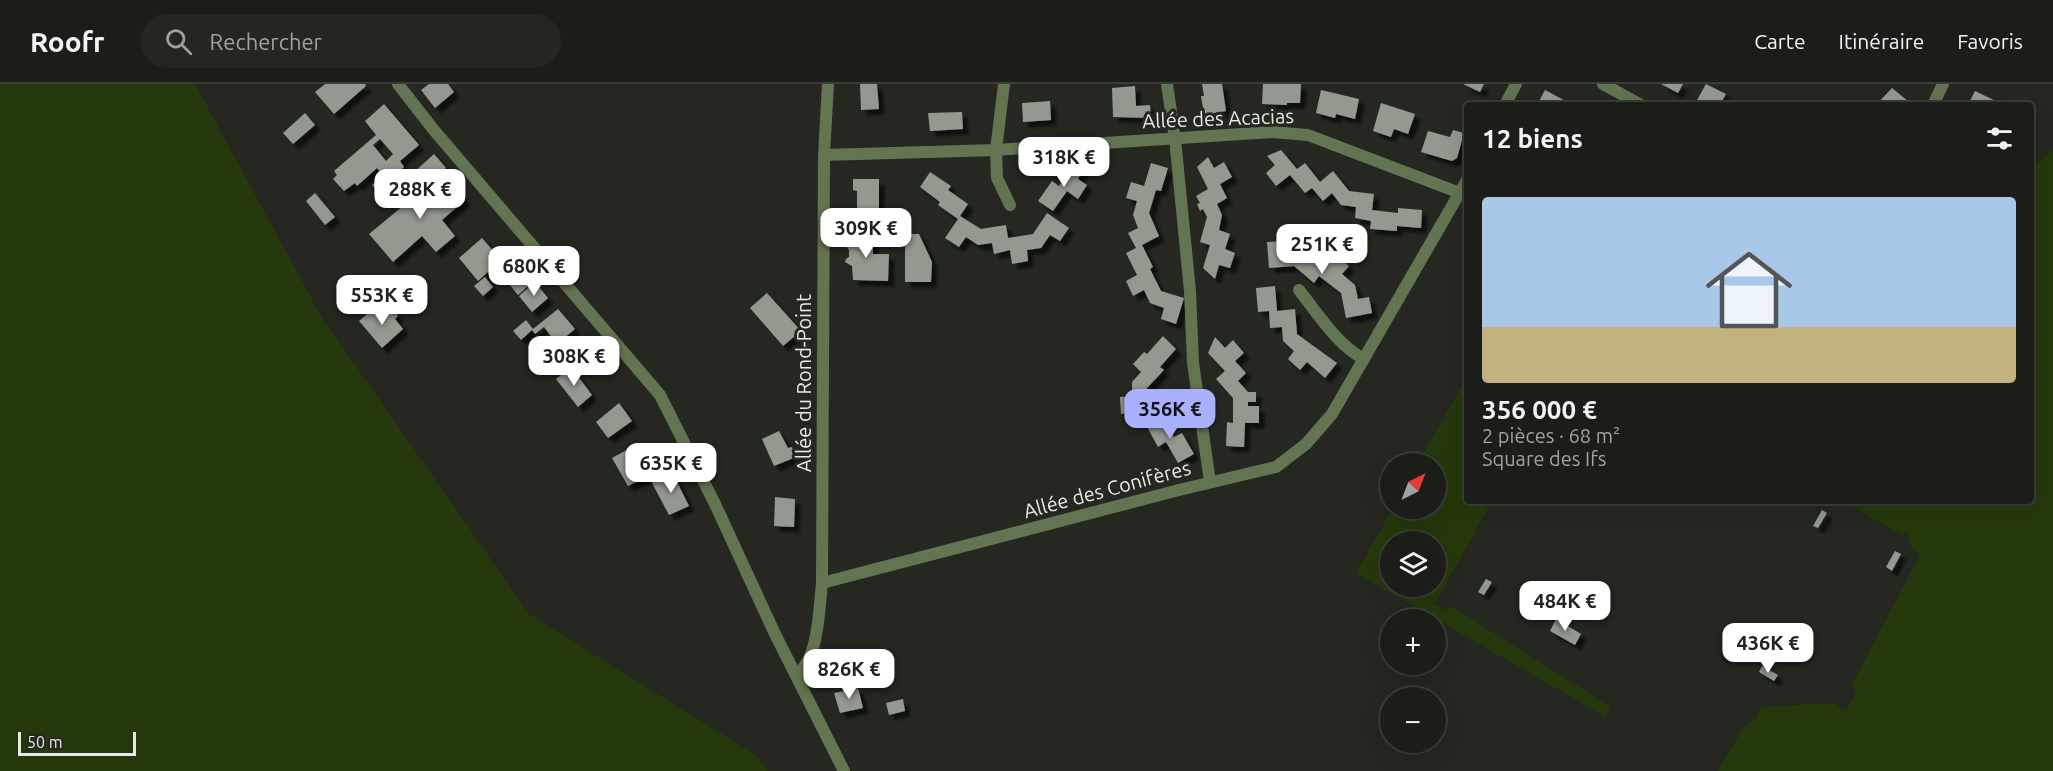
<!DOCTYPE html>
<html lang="fr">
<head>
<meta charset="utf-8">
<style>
  :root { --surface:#1b1e18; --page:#242721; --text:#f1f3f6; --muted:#a0a2a2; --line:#393c37; --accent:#a9b0fc }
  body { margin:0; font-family:Ubuntu,sans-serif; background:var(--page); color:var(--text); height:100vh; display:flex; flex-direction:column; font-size:22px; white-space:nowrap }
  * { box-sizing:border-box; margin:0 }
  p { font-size:20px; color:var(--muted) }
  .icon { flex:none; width:33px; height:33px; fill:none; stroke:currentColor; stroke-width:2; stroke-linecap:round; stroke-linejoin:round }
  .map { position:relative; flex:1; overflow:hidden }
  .side { position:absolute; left:1464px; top:18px; width:570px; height:402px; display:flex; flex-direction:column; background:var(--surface); border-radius:6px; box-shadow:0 6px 24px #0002,0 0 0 2px var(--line) }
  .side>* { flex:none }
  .needle { width:39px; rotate:42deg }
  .fabs { position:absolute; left:1380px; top:369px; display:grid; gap:12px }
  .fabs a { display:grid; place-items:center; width:66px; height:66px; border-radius:50%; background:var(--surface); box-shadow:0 6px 24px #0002,0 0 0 2px var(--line); font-size:30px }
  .scale { position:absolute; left:18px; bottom:15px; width:118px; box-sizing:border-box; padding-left:6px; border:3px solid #e7eae5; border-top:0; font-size:16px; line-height:21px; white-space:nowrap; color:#e7eae5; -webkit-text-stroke:4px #242820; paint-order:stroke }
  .price { position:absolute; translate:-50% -51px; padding:0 14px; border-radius:12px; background:#fff; color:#222; font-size:20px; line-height:39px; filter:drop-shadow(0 2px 3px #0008) }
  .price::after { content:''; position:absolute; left:50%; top:36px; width:18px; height:14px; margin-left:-9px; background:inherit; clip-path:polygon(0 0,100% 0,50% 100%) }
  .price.on { background:var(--accent); color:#111 }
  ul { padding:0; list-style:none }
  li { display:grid; align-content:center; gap:12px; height:318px; padding:0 18px }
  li+li { border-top:2px solid var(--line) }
  li span { display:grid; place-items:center; height:186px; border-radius:6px; color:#555 }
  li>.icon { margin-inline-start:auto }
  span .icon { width:108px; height:108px; fill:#fffc; stroke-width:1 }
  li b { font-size:26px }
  h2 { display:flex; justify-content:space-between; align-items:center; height:72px; padding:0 18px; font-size:26px }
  header { display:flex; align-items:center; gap:36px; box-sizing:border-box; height:84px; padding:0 30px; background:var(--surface); border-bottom:2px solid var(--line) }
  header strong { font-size:28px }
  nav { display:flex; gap:33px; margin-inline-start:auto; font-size:21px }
  .search { width:420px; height:54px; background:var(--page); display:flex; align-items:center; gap:15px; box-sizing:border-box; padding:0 21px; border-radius:33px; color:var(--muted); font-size:22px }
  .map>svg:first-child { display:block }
</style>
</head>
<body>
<header>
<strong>Roofr</strong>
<div class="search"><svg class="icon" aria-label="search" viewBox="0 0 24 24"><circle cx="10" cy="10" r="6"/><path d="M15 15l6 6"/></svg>Rechercher</div>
<nav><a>Carte</a><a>Itinéraire</a><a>Favoris</a></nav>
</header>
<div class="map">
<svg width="2053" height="687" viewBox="0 0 2053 687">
  <defs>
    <filter id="shadow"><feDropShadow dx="5.5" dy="5.5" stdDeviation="1.5" flood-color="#0009"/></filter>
  </defs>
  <rect width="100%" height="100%" fill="#242820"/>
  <g fill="#25380b" fill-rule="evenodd">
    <polygon points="0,0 195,0 321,232 529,530 757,672 768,687 0,687"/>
    <polygon points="2053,66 2053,687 1718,687 1744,643 1756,635 1762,623 1833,619 1846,626 1856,609 1852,601 1920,470 1911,464 1908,449 1902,451 1842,417 2031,417 2031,84"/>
    <path d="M1467 293V417H1492L1435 520 1445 526 1450 523 1457 526 1611 623 1604 632 1356 489 1392 425 1436 424V380L1418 379ZM1390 458H1436V502H1390Z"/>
  </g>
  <g fill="#949990" fill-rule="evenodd" filter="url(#shadow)">
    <polygon points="325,0 365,0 366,2 334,30 315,8"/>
    <polygon points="429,0 448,0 454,8 435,24 421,6"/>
    <polygon points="860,0 877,0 879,25 861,26"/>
    <polygon points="1202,0 1222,0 1226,27 1204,31 1201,12 1204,12"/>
    <polygon points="1263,0 1301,0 1300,19 1287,19 1287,21 1262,20"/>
    <polygon points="1463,0 1484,0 1480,8"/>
    <polygon points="1661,0 1683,0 1678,9"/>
    <polygon points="1706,0 1726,10 1720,21 1703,21 1696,18"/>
    <polygon points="1135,2 1136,22 1150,21 1151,34 1113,33 1112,4"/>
    <polygon points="1892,4 1909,18 1906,21 1876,21"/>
    <polygon points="1321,6 1359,15 1355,35 1336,30 1335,34 1316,29"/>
    <polygon points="1545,6 1573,21 1537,21"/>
    <polygon points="1975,7 1996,17 1994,21 1968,21"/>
    <polygon points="1050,17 1051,36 1023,38 1022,19"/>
    <polygon points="1381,19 1415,30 1408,50 1394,45 1391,53 1373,47"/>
    <path d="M384 20 419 61 400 77 404 83 394 93 402 103 386 117 372 101 383 92 377 84 357 102 355 99 344 107 333 95 337 91 334 87 376 51 365 37ZM380 55 393 70 386 77 373 61Z"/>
    <polygon points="962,28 963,45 930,47 928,29"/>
    <polygon points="305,29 315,41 293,60 283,49"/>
    <polygon points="1453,46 1464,49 1457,74 1452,77 1421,68 1428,47 1450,53"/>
    <polygon points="1281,66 1297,85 1305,79 1320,98 1333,87 1349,107 1374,110 1372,126 1398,129 1398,124 1422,126 1421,144 1397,142 1397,147 1370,145 1371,137 1355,134 1356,123 1341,121 1332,109 1323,117 1312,104 1305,109 1290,91 1276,102 1266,89 1275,81 1267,72"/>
    <polygon points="434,70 446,84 424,103 413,89"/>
    <polygon points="1208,73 1214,84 1224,78 1232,93 1220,100 1227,114 1217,120 1222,131 1219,146 1230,150 1225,165 1235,169 1230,184 1219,181 1215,195 1203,184 1210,161 1200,158 1207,133 1203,125 1200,127 1197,120 1200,119 1196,112 1208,105 1197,83"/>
    <polygon points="1151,79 1168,84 1161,107 1156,106 1149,129 1159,152 1142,161 1153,183 1150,185 1161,207 1184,214 1176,240 1161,235 1164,224 1150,219 1144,206 1133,212 1126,197 1137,191 1126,169 1136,164 1128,149 1138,144 1133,131 1137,117 1126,114 1131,98 1144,102"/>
    <polygon points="1073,81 1085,83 1078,95 1087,101 1078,115 1067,107 1053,127 1038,117 1052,97 1059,102"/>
    <polygon points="930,88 951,102 948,106 968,120 960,132 981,145 1006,141 1008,154 1033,150 1047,129 1069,144 1060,157 1050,151 1041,164 1027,166 1028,177 1012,180 1010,166 994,170 992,159 978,161 966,153 959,163 945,154 958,135 938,121 940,118 920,103"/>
    <polygon points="443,89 465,116 442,136 455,152 436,168 422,152 393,178 369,150"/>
    <polygon points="853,95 879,95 879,142 853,142 853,132 857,132 857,107 853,106"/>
    <polygon points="315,109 335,133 325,141 306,117"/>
    <polygon points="846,150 873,150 873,170 889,170 888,197 853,196 852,182 845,178 846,175 849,173 849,166 846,162"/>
    <polygon points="905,150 919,150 932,178 931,198 905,198"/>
    <polygon points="482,154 501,176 478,197 459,174"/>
    <polygon points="1283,157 1284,168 1299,167 1310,176 1318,168 1331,178 1336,171 1349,182 1342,190 1355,201 1358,215 1369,213 1372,229 1346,234 1341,209 1319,192 1314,199 1294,182 1269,184 1267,158"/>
    <polygon points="520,181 534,197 518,211 505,195"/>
    <polygon points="485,193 493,203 483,212 474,202"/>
    <polygon points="535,198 548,214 532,228 519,212"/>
    <polygon points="1275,202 1277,227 1295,225 1297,250 1337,279 1325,294 1307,278 1300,286 1288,275 1294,267 1283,257 1282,243 1270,244 1269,227 1258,228 1256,204"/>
    <polygon points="767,209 801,247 783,262 750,224"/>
    <polygon points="374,224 381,232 383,230 380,226 381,225 389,225 395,228 398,232 395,235 403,245 382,264 359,237"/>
    <polygon points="558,225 575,245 557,260 544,243 535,250 532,246 521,256 513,247 526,236 533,245"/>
    <polygon points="1163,252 1176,265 1160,283 1164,286 1147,304 1148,328 1121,330 1120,313 1132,312 1132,298 1141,288 1133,280 1144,268 1147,270"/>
    <polygon points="1215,253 1225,264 1233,256 1244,269 1235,277 1246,289 1238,297 1248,308 1256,308 1256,318 1248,318 1248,322 1259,322 1259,339 1245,339 1244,363 1226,362 1227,338 1233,339 1233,314 1216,295 1225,287 1208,269"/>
    <polygon points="571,283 592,311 578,323 556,295"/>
    <polygon points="619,319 632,337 608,354 596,338"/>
    <polygon points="1162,332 1174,353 1182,349 1194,370 1178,379 1166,358 1158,363 1146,341"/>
    <polygon points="779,347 788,364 792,363 796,373 774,382 762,355"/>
    <polygon points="632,363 648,392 628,402 612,374"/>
    <polygon points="672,388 689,422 669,431 652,399"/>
    <polygon points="775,413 795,415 794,443 774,442"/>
    <polygon points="1822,426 1827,429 1818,444 1813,442"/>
    <polygon points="1895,467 1901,470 1892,487 1886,483"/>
    <polygon points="1486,495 1492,498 1484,511 1478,508"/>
    <polygon points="1556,535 1581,550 1575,561 1550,547"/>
    <polygon points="1762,582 1778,591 1774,597 1759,588"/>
    <polygon points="858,604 863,624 840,629 834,609"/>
    <polygon points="903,615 905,627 889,631 886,619"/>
  </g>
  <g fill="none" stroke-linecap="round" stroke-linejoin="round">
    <g stroke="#637452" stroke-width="12">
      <polyline points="398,0 433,45 660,311 715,420 775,550 844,687"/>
      <polyline points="1004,0 996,66 997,94 1010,121"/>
      <polyline points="1167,0 1175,55 1190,207 1193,279 1210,398"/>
      <polyline points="1603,0 1641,21"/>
      <polyline points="1505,21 1516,0"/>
      <polyline points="1933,21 1943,0"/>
      <polyline points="824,71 996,66 1272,48 1308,51 1460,109 1467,109"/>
      <path d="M1299 206C1318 230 1337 261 1364 275"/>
      <polyline points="822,499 1179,406 1276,383 1306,360 1332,330 1467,96"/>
      <path d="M796 591C819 575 819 525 822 499L824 71 828 0"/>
    </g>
  </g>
  <g text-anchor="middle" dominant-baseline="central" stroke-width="6" stroke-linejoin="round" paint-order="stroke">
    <g font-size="20" fill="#e7eae5" stroke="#242820">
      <text transform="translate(1218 34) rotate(-2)">Allée des Acacias</text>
      <text transform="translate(803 299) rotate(-90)">Allée du Rond-Point</text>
      <text transform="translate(1107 405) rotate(-15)">Allée des Conifères</text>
    </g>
  </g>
</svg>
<div class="fabs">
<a><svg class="needle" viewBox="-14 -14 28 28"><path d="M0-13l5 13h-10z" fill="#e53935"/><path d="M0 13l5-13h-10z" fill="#a0a2a2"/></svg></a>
<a><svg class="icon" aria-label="layers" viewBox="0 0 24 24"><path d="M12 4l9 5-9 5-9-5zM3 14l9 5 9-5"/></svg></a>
<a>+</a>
<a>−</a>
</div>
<div class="scale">50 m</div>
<b class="price" style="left:1064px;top:104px">318K €</b>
<b class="price" style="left:420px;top:136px">288K €</b>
<b class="price" style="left:866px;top:175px">309K €</b>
<b class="price" style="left:1322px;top:191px">251K €</b>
<b class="price" style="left:534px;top:213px">680K €</b>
<b class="price" style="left:382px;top:242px">553K €</b>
<b class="price" style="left:574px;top:303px">308K €</b>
<b class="price on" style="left:1170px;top:356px">356K €</b>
<b class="price" style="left:671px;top:410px">635K €</b>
<b class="price" style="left:1565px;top:548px">484K €</b>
<b class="price" style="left:1768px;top:590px">436K €</b>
<b class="price" style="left:849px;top:616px">826K €</b>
<section class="side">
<h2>12 biens<svg class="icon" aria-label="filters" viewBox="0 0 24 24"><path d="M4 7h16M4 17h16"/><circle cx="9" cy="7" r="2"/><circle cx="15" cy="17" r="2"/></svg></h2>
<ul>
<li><span style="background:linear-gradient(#a9c7e8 70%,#c2b280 0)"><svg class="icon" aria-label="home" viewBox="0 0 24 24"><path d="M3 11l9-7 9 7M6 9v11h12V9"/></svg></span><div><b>356 000 €</b><p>2 pièces · 68 m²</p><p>Square des Ifs</p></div></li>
</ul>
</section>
</div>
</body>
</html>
